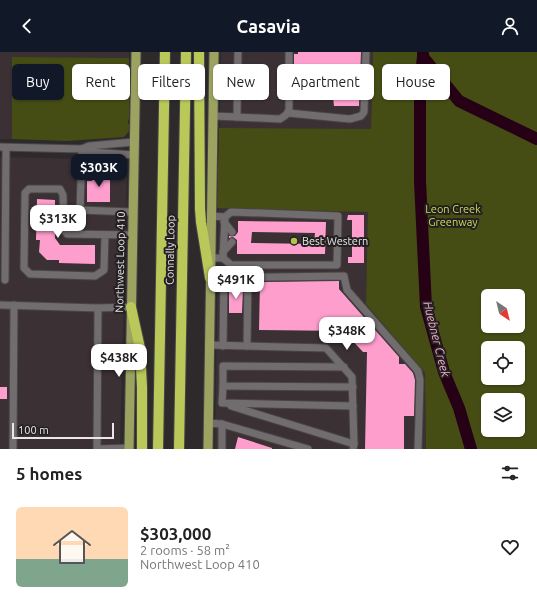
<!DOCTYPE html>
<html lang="en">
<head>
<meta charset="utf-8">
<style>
  :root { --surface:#fff; --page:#f6f6f6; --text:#222; --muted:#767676; --line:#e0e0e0; --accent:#111827 }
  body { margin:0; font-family:Ubuntu,sans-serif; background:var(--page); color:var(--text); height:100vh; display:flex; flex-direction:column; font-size:15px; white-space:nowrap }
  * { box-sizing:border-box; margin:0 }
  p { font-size:13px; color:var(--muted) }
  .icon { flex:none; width:22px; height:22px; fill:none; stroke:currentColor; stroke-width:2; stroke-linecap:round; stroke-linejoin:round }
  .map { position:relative; height:397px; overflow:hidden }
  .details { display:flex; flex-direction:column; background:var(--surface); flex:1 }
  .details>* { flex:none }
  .top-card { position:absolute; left:12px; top:12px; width:513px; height:36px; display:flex; gap:8px }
  .needle { width:26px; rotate:145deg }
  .fabs { position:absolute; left:481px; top:237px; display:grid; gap:8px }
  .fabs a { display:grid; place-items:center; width:44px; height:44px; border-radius:6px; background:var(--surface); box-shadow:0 1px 3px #0004; font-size:20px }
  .scale { position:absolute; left:12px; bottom:10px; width:102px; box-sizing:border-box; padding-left:4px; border:2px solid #eae7e9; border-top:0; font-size:11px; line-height:14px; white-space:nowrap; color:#eae7e9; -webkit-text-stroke:3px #242022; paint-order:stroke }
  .price { position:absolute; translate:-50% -34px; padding:0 9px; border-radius:8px; background:#fff; color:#222; font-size:13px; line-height:26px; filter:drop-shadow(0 1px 2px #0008) }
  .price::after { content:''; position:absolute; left:50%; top:24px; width:12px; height:9px; margin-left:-6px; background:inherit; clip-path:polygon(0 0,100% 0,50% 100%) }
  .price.current { background:var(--accent); color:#fff }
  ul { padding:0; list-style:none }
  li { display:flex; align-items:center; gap:12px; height:100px; padding:0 16px }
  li+li { border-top:1px solid var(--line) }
  li span { display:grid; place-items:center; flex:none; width:112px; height:80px; border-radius:6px; color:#555 }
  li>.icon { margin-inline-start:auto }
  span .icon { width:48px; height:48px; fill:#fffc; stroke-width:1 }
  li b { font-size:17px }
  h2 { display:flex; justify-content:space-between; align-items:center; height:48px; padding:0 16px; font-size:17px }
  .tag { padding:0 14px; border-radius:6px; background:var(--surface); box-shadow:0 1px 3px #0004; font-size:14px; line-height:36px }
  .tag.current { background:var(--accent); color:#fff }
  header { display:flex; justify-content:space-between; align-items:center; height:52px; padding:0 16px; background:var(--accent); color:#fff; font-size:18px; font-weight:700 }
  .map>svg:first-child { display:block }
</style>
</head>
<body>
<header><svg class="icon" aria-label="back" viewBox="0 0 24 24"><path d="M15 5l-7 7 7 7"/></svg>Casavia<svg class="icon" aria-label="person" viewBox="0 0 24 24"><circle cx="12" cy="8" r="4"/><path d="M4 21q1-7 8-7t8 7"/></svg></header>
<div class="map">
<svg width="537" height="397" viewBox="0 0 537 397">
  <rect width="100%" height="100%" fill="#2e2a2b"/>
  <g fill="#3b3135">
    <polygon points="0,0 129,0 129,6 12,5 12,87 0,87"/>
    <polygon points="221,0 373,0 366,252 425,321 426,397 215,397"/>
    <polygon points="0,105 119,108 127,117 120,397 0,397"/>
  </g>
  <g fill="#454d14" fill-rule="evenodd">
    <path d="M373 0H537V397H426L425 321 366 252 368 160 217 156 219 76 371 77ZM488 244H518V274H488ZM488 296H518V326H488ZM488 348H518V378H488Z"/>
    <polygon points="12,5 129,6 129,67 128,68 128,72 129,72 129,79 124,85 67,89 12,87"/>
  </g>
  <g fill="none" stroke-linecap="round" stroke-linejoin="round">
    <g stroke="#260015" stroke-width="12">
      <polyline points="423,2 423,5 459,49 537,87"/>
      <polyline points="423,5 420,31 420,129 426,255 444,320 459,356 471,397"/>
    </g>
  </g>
  <g fill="#fe9ecd" fill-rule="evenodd">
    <polygon points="298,0 361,0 359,54 334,54 333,45 296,45 297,27 294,27 294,2 298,2"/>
    <polygon points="93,120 103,120 103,123 110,123 110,150 87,150 87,129 92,129 92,127 94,127"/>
    <polygon points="37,147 55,148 55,186 60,193 95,193 95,212 59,211 59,208 47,208 39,200 40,188 36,188"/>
    <polygon points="348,163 364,163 364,211 348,211 348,205 352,205 352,168 347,168"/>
    <path d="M238 169 326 170 325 202H237V188L233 185 229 186V184H235L238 180ZM252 180 315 181 314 192 251 191Z"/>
    <polygon points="339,229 339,237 399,305 399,312 405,312 413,321 415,328 414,364 404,364 404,397 365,397 367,300 363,300 349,285 349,279 259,278 260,230"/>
    <polygon points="229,234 243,235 242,261 229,261"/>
    <rect x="0" y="335" width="7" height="12"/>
    <polygon points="238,385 272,396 272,397 235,397"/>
  </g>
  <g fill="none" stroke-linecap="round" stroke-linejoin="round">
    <defs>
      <g id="minor">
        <polyline points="288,61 350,67 361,64 364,60 366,0"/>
        <polyline points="213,64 237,65 238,0"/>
        <path d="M237 65 280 67C285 64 288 62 289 57V0"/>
        <polyline points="0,95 82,97 89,100 134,103"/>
        <polyline points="82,97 80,158 132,160"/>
        <polyline points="82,97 89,94 134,90"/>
        <polyline points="224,170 232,180"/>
        <polyline points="105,183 104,218 95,224 30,222 24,216 25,141 29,137 60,137 63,143 64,178 67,182 132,183"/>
        <polyline points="223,200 232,190"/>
        <polyline points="211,206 223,206 231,213 337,213 338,164 231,160 225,165 211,164"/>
        <polyline points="223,206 225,165"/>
        <polyline points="210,226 344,224 347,238 418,319 420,328 418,397"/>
        <polyline points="5,228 6,96"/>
        <polyline points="0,253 98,256 131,255"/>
        <polyline points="209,293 326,296 352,325 354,392"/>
        <polyline points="223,294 224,226"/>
        <polyline points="247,294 248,225"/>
        <polyline points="344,315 223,314 223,334 353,335"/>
        <polyline points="223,334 222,351 353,354"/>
        <polyline points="231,354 354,392 353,397"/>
        <polyline points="208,371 222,372 308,397"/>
        <polyline points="13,397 14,253"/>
        <polyline points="97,397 98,256"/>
        <polyline points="97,397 129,396"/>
        <polyline points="222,397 222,372"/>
      </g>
      <g id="major">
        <polyline points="129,397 136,0"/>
        <polyline points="208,397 214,0"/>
      </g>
      <g id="highway">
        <polyline points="199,0 200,157 201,170 210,226"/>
        <polyline points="131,255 140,296 142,335 142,397"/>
        <polyline points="158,397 165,0"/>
        <polyline points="179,397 186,0"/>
      </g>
    </defs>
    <use href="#minor" stroke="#494547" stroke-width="9"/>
    <use href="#major" stroke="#494547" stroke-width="11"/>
    <use href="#highway" stroke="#494547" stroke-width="12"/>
    <use href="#minor" stroke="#716c6e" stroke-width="7"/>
    <use href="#major" stroke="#9ca361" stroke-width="9"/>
    <use href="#highway" stroke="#b8c859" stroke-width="10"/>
  </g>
  <circle fill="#b2c34b" stroke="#242022" stroke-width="1.5" cx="294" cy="189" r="4"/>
  <g text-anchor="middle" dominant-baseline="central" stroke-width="4" stroke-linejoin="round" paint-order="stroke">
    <g font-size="11" fill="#cadb57" stroke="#242022">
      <text x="453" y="157">Leon Creek<tspan x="453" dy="13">Greenway</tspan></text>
    </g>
    <g font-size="11" fill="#eae7e9" stroke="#242022" text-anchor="start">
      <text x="302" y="189">Best Western</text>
    </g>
    <g font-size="11" fill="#eae7e9" stroke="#242022">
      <text transform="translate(170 198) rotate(-89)">Connally Loop</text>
      <text transform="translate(120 210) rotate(-89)">Northwest Loop 410</text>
    </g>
    <g font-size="12" font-style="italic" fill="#f6aed0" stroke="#242022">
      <text transform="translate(437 287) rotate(76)">Huebner Creek</text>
    </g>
  </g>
</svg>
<div class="fabs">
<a><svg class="needle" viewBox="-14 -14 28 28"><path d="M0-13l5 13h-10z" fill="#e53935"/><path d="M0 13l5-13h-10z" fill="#767676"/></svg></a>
<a><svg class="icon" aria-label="locate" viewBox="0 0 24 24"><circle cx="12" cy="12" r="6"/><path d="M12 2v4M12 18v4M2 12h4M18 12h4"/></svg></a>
<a><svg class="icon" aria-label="layers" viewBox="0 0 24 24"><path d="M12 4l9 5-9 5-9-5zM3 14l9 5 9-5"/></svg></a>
</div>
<div class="scale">100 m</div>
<b class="price current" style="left:99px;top:136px">$303K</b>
<b class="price" style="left:58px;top:187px">$313K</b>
<b class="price" style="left:236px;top:248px">$491K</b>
<b class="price" style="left:347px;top:299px">$348K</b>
<b class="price" style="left:119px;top:326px">$438K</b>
<div class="top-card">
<a class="tag current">Buy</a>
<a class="tag">Rent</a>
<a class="tag">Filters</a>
<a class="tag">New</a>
<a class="tag">Apartment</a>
<a class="tag">House</a>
</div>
</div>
<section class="details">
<h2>5 homes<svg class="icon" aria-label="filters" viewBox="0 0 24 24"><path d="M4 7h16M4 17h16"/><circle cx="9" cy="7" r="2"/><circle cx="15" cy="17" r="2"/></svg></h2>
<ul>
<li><span style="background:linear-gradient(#ffd9b3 65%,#7fa58c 0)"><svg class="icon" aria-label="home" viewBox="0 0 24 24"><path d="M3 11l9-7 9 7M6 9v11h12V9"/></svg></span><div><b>$303,000</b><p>2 rooms · 58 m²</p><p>Northwest Loop 410</p></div><svg class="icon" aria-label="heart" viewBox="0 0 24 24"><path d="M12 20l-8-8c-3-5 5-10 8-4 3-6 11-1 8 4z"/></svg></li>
</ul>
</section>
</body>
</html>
